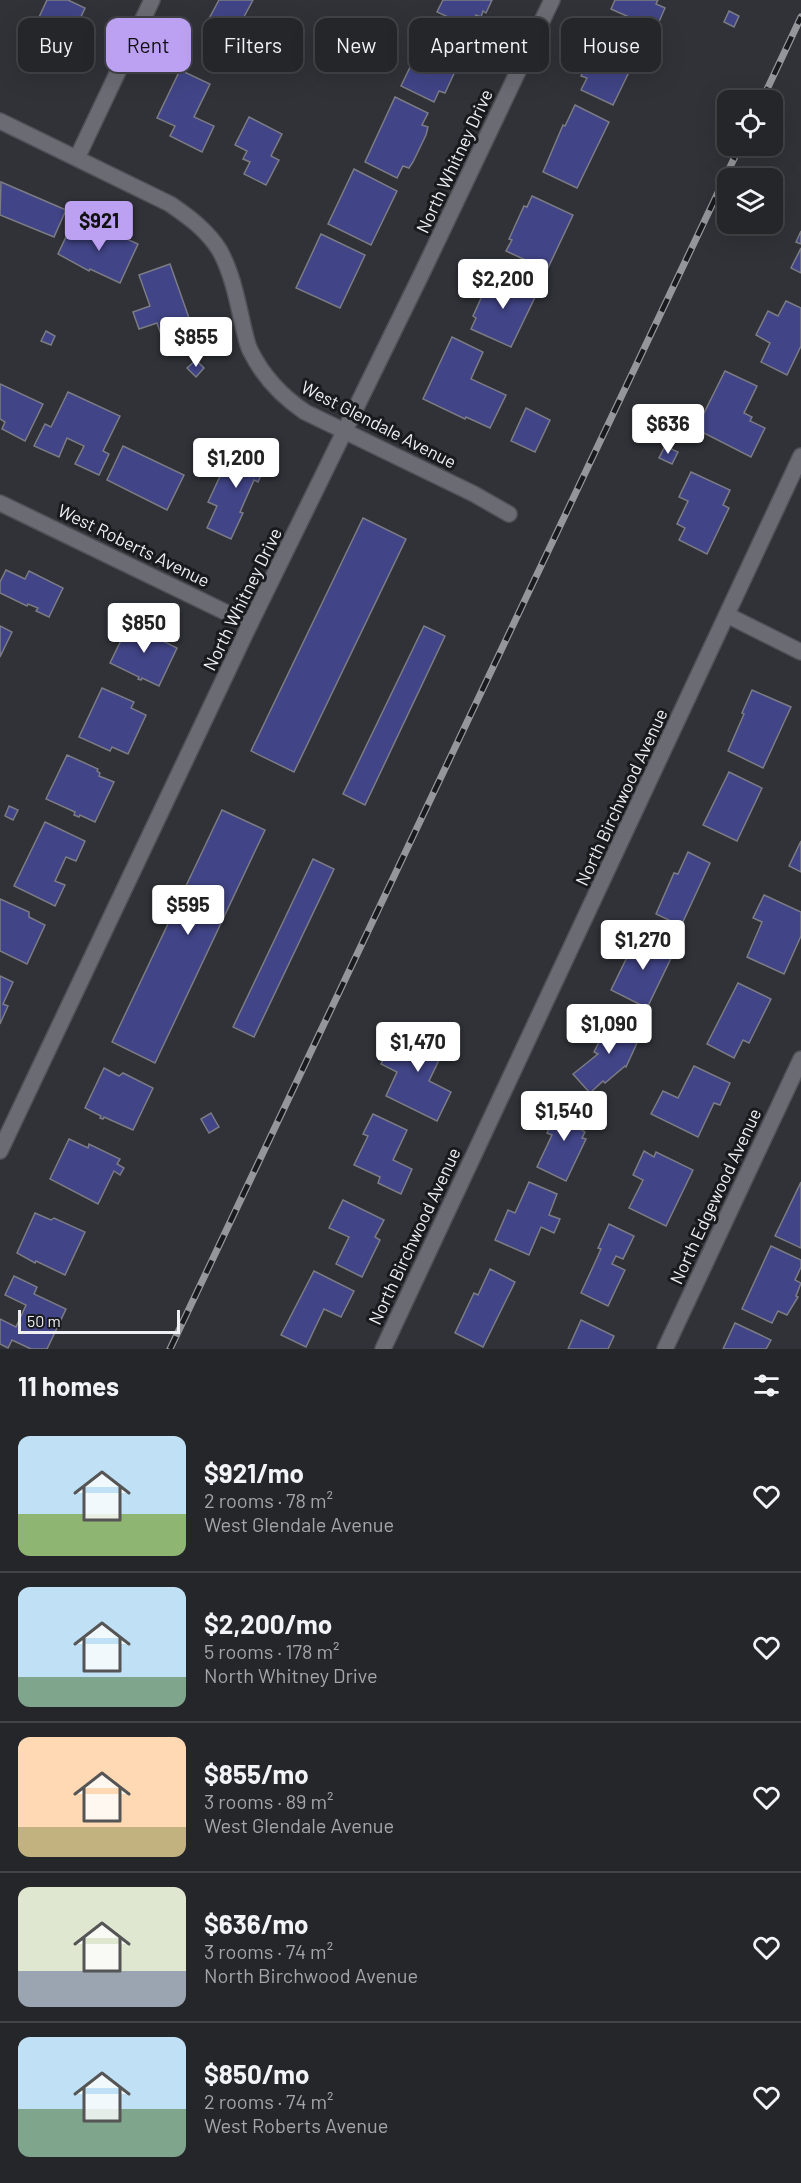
<!DOCTYPE html>
<html lang="en">
<head>
<meta charset="utf-8">
<style>
  :root { --surface:#25262a; --page:#2d2e32; --text:#f1f3f6; --muted:#a3a5a8; --line:#424347; --accent:#bca0f2 }
  body { margin:0; font-family:Barlow,sans-serif; background:var(--page); color:var(--text); height:100vh; display:flex; flex-direction:column; font-size:22px; white-space:nowrap }
  * { box-sizing:border-box; margin:0 }
  p { font-size:20px; color:var(--muted) }
  .icon { flex:none; width:33px; height:33px; fill:none; stroke:currentColor; stroke-width:2; stroke-linecap:round; stroke-linejoin:round }
  .map { position:relative; height:1349px; overflow:hidden }
  .sheet { display:flex; flex-direction:column; background:var(--surface); flex:1 }
  .sheet>* { flex:none }
  .guide { position:absolute; left:18px; top:18px; width:765px; height:54px; display:flex; gap:12px }
  .tools { position:absolute; left:717px; top:90px; display:grid; gap:12px }
  .tools a { display:grid; place-items:center; width:66px; height:66px; border-radius:12px; background:var(--surface); box-shadow:0 6px 24px #0002,0 0 0 2px var(--line); font-size:30px }
  .scale { position:absolute; left:18px; bottom:15px; width:162px; box-sizing:border-box; padding-left:6px; border:3px solid #eeeef3; border-top:0; font-size:16px; line-height:21px; white-space:nowrap; color:#eeeef3; -webkit-text-stroke:4px #191a1d; paint-order:stroke }
  .price { position:absolute; translate:-50% -51px; padding:0 14px; border-radius:6px; background:#fff; color:#222; font-size:20px; line-height:39px; filter:drop-shadow(0 2px 3px #0008) }
  .price::after { content:''; position:absolute; left:50%; top:36px; width:18px; height:14px; margin-left:-9px; background:inherit; clip-path:polygon(0 0,100% 0,50% 100%) }
  .price.active { background:var(--accent); color:#111 }
  ul { padding:0; list-style:none }
  li { display:flex; align-items:center; gap:18px; height:150px; padding:0 18px }
  li+li { border-top:2px solid var(--line) }
  li span { display:grid; place-items:center; flex:none; width:168px; height:120px; border-radius:12px; color:#555 }
  li>.icon { margin-inline-start:auto }
  span .icon { width:72px; height:72px; fill:#fffc; stroke-width:1 }
  li b { font-size:26px }
  h2 { display:flex; justify-content:space-between; align-items:center; height:72px; padding:0 18px; font-size:26px }
  .chip { padding:0 21px; border-radius:12px; background:var(--surface); box-shadow:0 6px 24px #0002,0 0 0 2px var(--line); font-size:21px; line-height:54px }
  .chip.active { background:var(--accent); color:#111 }
  .map>svg:first-child { display:block }
</style>
</head>
<body>
<div class="map">
<svg width="801" height="1349" viewBox="0 0 801 1349">
  <rect width="100%" height="100%" fill="#313238"/>
  <g fill="#414486" stroke="#7b7c84" stroke-width="1.5">
    <polygon points="47,0 68,0 85,8 74,32 71,30 52,71 21,56"/>
    <polygon points="219,0 253,0 231,41 204,28"/>
    <polygon points="443,0 492,0 486,13 483,11 481,17 476,15 470,27 437,12"/>
    <polygon points="615,0 658,0 656,4 665,8 655,31 644,26 645,24 611,9"/>
    <polygon points="729,11 739,16 734,27 724,22"/>
    <polygon points="432,22 464,38 459,49 464,52 445,93 439,91 434,102 401,86"/>
    <polygon points="612,26 644,41 613,105 581,90 587,78 581,76 601,34 606,37"/>
    <polygon points="180,70 210,84 194,117 214,126 202,152 170,136 175,126 157,118"/>
    <polygon points="395,97 428,113 422,125 428,127 426,135 413,162 409,168 403,166 397,178 365,162"/>
    <polygon points="575,105 609,122 577,188 543,172 563,125 565,126"/>
    <polygon points="249,117 282,134 271,156 279,160 266,185 244,174 250,162 243,159 247,151 235,145"/>
    <polygon points="354,169 397,191 371,245 328,224"/>
    <polygon points="1,182 66,210 54,237 0,215"/>
    <polygon points="532,196 573,215 547,270 506,251 512,240 509,239 524,206 527,207"/>
    <polygon points="72,224 106,240 110,231 138,244 120,283 90,269 89,271 58,254"/>
    <polygon points="801,231 801,244 796,242"/>
    <polygon points="321,234 365,255 340,308 296,288"/>
    <polygon points="801,248 801,273 791,268"/>
    <polygon points="170,264 195,335 165,346 157,323 139,329 133,312 150,306 139,275"/>
    <polygon points="498,273 537,293 511,347 471,329 476,318 473,316 488,283 492,285"/>
    <polygon points="786,301 801,308 801,346 787,375 761,362 770,343 756,335 768,311 778,316"/>
    <polygon points="46,331 55,336 51,345 41,341"/>
    <polygon points="452,337 483,352 471,379 506,395 490,428 466,417 465,419 423,399"/>
    <polygon points="196,360 204,368 196,377 187,368"/>
    <polygon points="725,371 757,386 744,413 752,417 750,421 765,428 751,457 696,429"/>
    <polygon points="0,384 43,404 25,441 2,429 5,422 0,419"/>
    <polygon points="68,392 120,416 103,451 109,454 99,475 75,464 84,446 67,438 59,457 34,446 45,424 51,427"/>
    <polygon points="526,408 550,420 535,452 511,441"/>
    <polygon points="247,442 271,453 258,482 254,480 240,512 243,513 231,539 207,528 217,506 208,502 229,457 238,461"/>
    <polygon points="123,446 184,475 167,510 107,480"/>
    <polygon points="665,446 678,452 672,464 659,458"/>
    <polygon points="691,472 730,490 723,505 729,508 707,554 679,540 685,528 677,524 688,501 679,497"/>
    <polygon points="363,518 406,539 294,772 251,751"/>
    <polygon points="6,570 25,579 29,571 63,588 49,617 36,611 38,608 28,604 27,606 0,593 0,582"/>
    <polygon points="131,620 161,634 161,640 177,648 159,686 142,678 141,680 138,679 139,677 110,663"/>
    <polygon points="0,626 12,632 0,657"/>
    <polygon points="424,626 445,636 365,805 343,794"/>
    <polygon points="102,688 134,702 131,708 146,715 128,754 112,747 110,751 79,737"/>
    <polygon points="752,690 791,707 763,768 728,751 744,714 742,713"/>
    <polygon points="67,755 98,769 97,771 100,773 99,776 114,782 95,822 80,815 79,817 74,815 75,812 46,799"/>
    <polygon points="729,772 762,788 737,841 703,825"/>
    <polygon points="9,806 18,810 13,820 5,816"/>
    <polygon points="222,810 265,830 155,1063 112,1042"/>
    <polygon points="45,822 85,841 76,861 66,857 55,881 65,885 55,906 14,886"/>
    <polygon points="801,841 801,872 789,866"/>
    <polygon points="688,852 710,863 681,926 656,914 674,873 678,874"/>
    <polygon points="313,859 334,869 254,1037 233,1027"/>
    <polygon points="764,895 801,912 801,936 784,974 747,957 762,922 753,918"/>
    <polygon points="0,899 29,912 29,917 45,925 27,964 0,951"/>
    <polygon points="638,935 674,952 647,1008 611,990"/>
    <polygon points="0,976 13,982 3,1004 8,1006 0,1024"/>
    <polygon points="738,983 771,999 749,1043 743,1040 734,1058 707,1044"/>
    <polygon points="611,1018 642,1032 626,1067 625,1066 605,1083 603,1081 590,1093 573,1074 598,1054 594,1052"/>
    <polygon points="419,1024 449,1039 429,1081 451,1092 437,1121 386,1096 397,1072 381,1064 392,1042 406,1049"/>
    <polygon points="694,1066 730,1083 720,1105 714,1103 698,1137 651,1114 663,1091 678,1098"/>
    <polygon points="104,1068 119,1076 123,1073 153,1088 133,1130 104,1117 103,1119 100,1118 101,1116 85,1108"/>
    <polygon points="563,1100 586,1111 578,1128 585,1132 582,1138 586,1139 566,1181 537,1167 552,1135 547,1133"/>
    <polygon points="211,1113 219,1127 209,1133 201,1119"/>
    <polygon points="373,1114 407,1130 393,1160 412,1169 401,1194 378,1183 380,1177 354,1165 368,1136 363,1134"/>
    <polygon points="69,1139 88,1148 89,1144 120,1159 117,1164 124,1168 120,1175 114,1171 98,1204 50,1179"/>
    <polygon points="644,1151 654,1157 656,1152 693,1170 666,1226 629,1208 643,1180 633,1175"/>
    <polygon points="529,1182 557,1194 549,1215 560,1219 554,1233 541,1227 529,1255 495,1240 508,1210 515,1213"/>
    <polygon points="801,1182 801,1248 775,1236"/>
    <polygon points="343,1200 384,1220 375,1237 380,1240 362,1277 336,1264 349,1237 329,1228"/>
    <polygon points="35,1213 51,1220 54,1218 85,1232 65,1275 36,1261 35,1263 17,1253"/>
    <polygon points="609,1224 634,1236 623,1259 616,1256 612,1264 625,1270 608,1306 581,1293 597,1258 601,1249 598,1248"/>
    <polygon points="771,1246 801,1260 801,1267 795,1280 801,1283 796,1296 798,1297 787,1315 778,1311 772,1323 742,1309"/>
    <polygon points="490,1269 515,1282 483,1347 455,1333 474,1293 478,1295"/>
    <polygon points="314,1271 354,1291 341,1317 324,1309 306,1347 281,1335"/>
    <polygon points="14,1276 37,1287 34,1294 66,1309 47,1349 31,1349 12,1340 8,1348 0,1344 0,1319 16,1327 26,1305 5,1295"/>
    <polygon points="581,1320 614,1336 608,1349 568,1349"/>
    <polygon points="735,1323 771,1340 766,1349 723,1349"/>
  </g>
  <g fill="none" stroke-linecap="round" stroke-linejoin="round">
    <defs>
      <g id="minor">
        <path d="M0 121 170 204C189 217 208 231 220 251 233 275 238 304 244 330 246 337 247 345 251 352 263 376 283 397 305 412L474 494 509 514"/>
        <polyline points="77,158 152,0"/>
        <polyline points="0,503 250,624"/>
        <polyline points="727,615 801,652"/>
        <polyline points="0,1151 250,624 423,271 552,0"/>
        <polyline points="383,1349 801,456"/>
        <polyline points="665,1349 801,1059"/>
      </g>
    </defs>
    <use href="#minor" stroke="#505157" stroke-width="18"/>
    <use href="#minor" stroke="#6a6b73" stroke-width="15"/>
    <defs>
      <g id="rail">
        <polyline points="762,100 801,17"/>
        <polyline points="170,1349 740,146"/>
      </g>
    </defs>
    <use href="#rail" stroke="#95969b" stroke-width="7"/>
    <use href="#rail" stroke="#191a1d" stroke-width="4.5" stroke-dasharray="14" stroke-linecap="butt"/>
  </g>
  <g text-anchor="middle" dominant-baseline="central" stroke-width="6" stroke-linejoin="round" paint-order="stroke">
    <g font-size="18" fill="#eeeef3" stroke="#191a1d">
      <text transform="translate(454 161) rotate(-65)">North Whitney Drive</text>
      <text transform="translate(379 424) rotate(27)">West Glendale Avenue</text>
      <text transform="translate(134 545) rotate(26)">West Roberts Avenue</text>
      <text transform="translate(242 599) rotate(-64)">North Whitney Drive</text>
      <text transform="translate(621 797) rotate(-65)">North Birchwood Avenue</text>
      <text transform="translate(715 1196) rotate(-65)">North Edgewood Avenue</text>
      <text transform="translate(414 1236) rotate(-65)">North Birchwood Avenue</text>
    </g>
  </g>
</svg>
<div class="tools">
<a><svg class="icon" aria-label="locate" viewBox="0 0 24 24"><circle cx="12" cy="12" r="6"/><path d="M12 2v4M12 18v4M2 12h4M18 12h4"/></svg></a>
<a><svg class="icon" aria-label="layers" viewBox="0 0 24 24"><path d="M12 4l9 5-9 5-9-5zM3 14l9 5 9-5"/></svg></a>
</div>
<div class="scale">50 m</div>
<b class="price active" style="left:99px;top:252px">$921</b>
<b class="price" style="left:503px;top:310px">$2,200</b>
<b class="price" style="left:196px;top:368px">$855</b>
<b class="price" style="left:668px;top:455px">$636</b>
<b class="price" style="left:236px;top:489px">$1,200</b>
<b class="price" style="left:144px;top:654px">$850</b>
<b class="price" style="left:188px;top:936px">$595</b>
<b class="price" style="left:643px;top:971px">$1,270</b>
<b class="price" style="left:609px;top:1055px">$1,090</b>
<b class="price" style="left:418px;top:1073px">$1,470</b>
<b class="price" style="left:564px;top:1142px">$1,540</b>
<div class="guide">
<a class="chip">Buy</a>
<a class="chip active">Rent</a>
<a class="chip">Filters</a>
<a class="chip">New</a>
<a class="chip">Apartment</a>
<a class="chip">House</a>
</div>
</div>
<section class="sheet">
<h2>11 homes<svg class="icon" aria-label="filters" viewBox="0 0 24 24"><path d="M4 7h16M4 17h16"/><circle cx="9" cy="7" r="2"/><circle cx="15" cy="17" r="2"/></svg></h2>
<ul>
<li><span style="background:linear-gradient(#bfe0f5 65%,#8fb573 0)"><svg class="icon" aria-label="home" viewBox="0 0 24 24"><path d="M3 11l9-7 9 7M6 9v11h12V9"/></svg></span><div><b>$921/mo</b><p>2 rooms · 78 m²</p><p>West Glendale Avenue</p></div><svg class="icon" aria-label="heart" viewBox="0 0 24 24"><path d="M12 20l-8-8c-3-5 5-10 8-4 3-6 11-1 8 4z"/></svg></li>
<li><span style="background:linear-gradient(#bfe0f5 75%,#7fa58c 0)"><svg class="icon" aria-label="home" viewBox="0 0 24 24"><path d="M3 11l9-7 9 7M6 9v11h12V9"/></svg></span><div><b>$2,200/mo</b><p>5 rooms · 178 m²</p><p>North Whitney Drive</p></div><svg class="icon" aria-label="heart" viewBox="0 0 24 24"><path d="M12 20l-8-8c-3-5 5-10 8-4 3-6 11-1 8 4z"/></svg></li>
<li><span style="background:linear-gradient(#ffd9b3 75%,#c2b280 0)"><svg class="icon" aria-label="home" viewBox="0 0 24 24"><path d="M3 11l9-7 9 7M6 9v11h12V9"/></svg></span><div><b>$855/mo</b><p>3 rooms · 89 m²</p><p>West Glendale Avenue</p></div><svg class="icon" aria-label="heart" viewBox="0 0 24 24"><path d="M12 20l-8-8c-3-5 5-10 8-4 3-6 11-1 8 4z"/></svg></li>
<li><span style="background:linear-gradient(#dfe7d0 70%,#9aa5b1 0)"><svg class="icon" aria-label="home" viewBox="0 0 24 24"><path d="M3 11l9-7 9 7M6 9v11h12V9"/></svg></span><div><b>$636/mo</b><p>3 rooms · 74 m²</p><p>North Birchwood Avenue</p></div><svg class="icon" aria-label="heart" viewBox="0 0 24 24"><path d="M12 20l-8-8c-3-5 5-10 8-4 3-6 11-1 8 4z"/></svg></li>
<li><span style="background:linear-gradient(#bfe0f5 60%,#7fa58c 0)"><svg class="icon" aria-label="home" viewBox="0 0 24 24"><path d="M3 11l9-7 9 7M6 9v11h12V9"/></svg></span><div><b>$850/mo</b><p>2 rooms · 74 m²</p><p>West Roberts Avenue</p></div><svg class="icon" aria-label="heart" viewBox="0 0 24 24"><path d="M12 20l-8-8c-3-5 5-10 8-4 3-6 11-1 8 4z"/></svg></li>
</ul>
</section>
</body>
</html>
